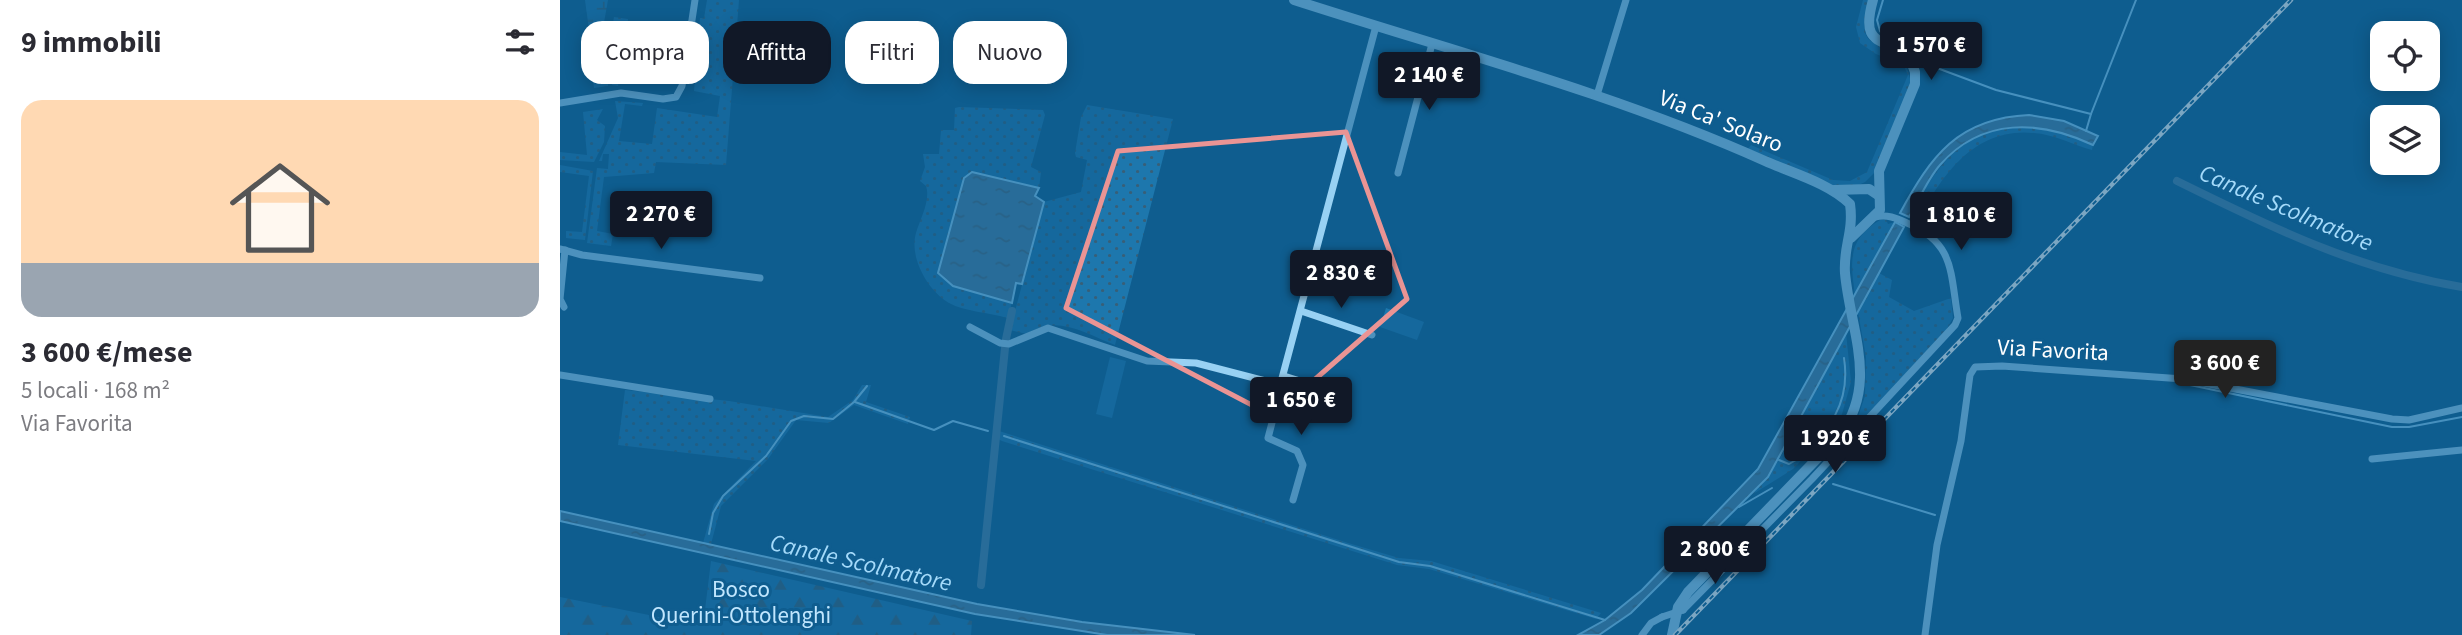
<!DOCTYPE html>
<html lang="it">
<head>
<meta charset="utf-8">
<style>
  :root { --surface:#fff; --page:#f2f2f3; --text:#2b2b33; --muted:#7c7c81; --line:#e1e1e2; --accent:#111827 }
  body { margin:0; font-family:"Source Sans 3",sans-serif; background:var(--page); color:var(--text); height:100vh; display:flex; flex-direction:column; font-size:26px; white-space:nowrap }
  * { box-sizing:border-box; margin:0 }
  p { font-size:23px; color:var(--muted) }
  .icon { flex:none; width:38px; height:38px; fill:none; stroke:currentColor; stroke-width:2; stroke-linecap:round; stroke-linejoin:round }
  .map { position:relative; flex:1; overflow:hidden }
  .details { display:flex; flex-direction:column; background:var(--surface); width:560px }
  .details>* { flex:none }
  .guide { position:absolute; left:21px; top:21px; width:665px; height:63px; display:flex; gap:14px }
  .controls { position:absolute; left:1810px; top:21px; display:grid; gap:14px }
  .controls a { display:grid; place-items:center; width:70px; height:70px; border-radius:14px; background:var(--surface); box-shadow:0 4px 18px #0003; font-size:35px }
  .price { position:absolute; translate:-50% -60px; padding:0 16px; border-radius:7px; background:var(--accent); color:#fff; font-size:23px; line-height:46px; filter:drop-shadow(0 2px 4px #0008) }
  .price::after { content:''; position:absolute; left:50%; top:42px; width:21px; height:16px; margin-left:-10px; background:inherit; clip-path:polygon(0 0,100% 0,50% 100%) }
  .price.current { background:#222; color:#fff }
  ul { padding:0; list-style:none }
  li { display:grid; align-content:center; gap:14px; height:371px; padding:0 21px }
  li+li { border-top:2px solid var(--line) }
  li span { display:grid; place-items:center; height:217px; border-radius:21px; color:#555 }
  li>.icon { margin-inline-start:auto }
  span .icon { width:126px; height:126px; fill:#fffc; stroke-width:1 }
  li b { font-size:30px }
  h2 { display:flex; justify-content:space-between; align-items:center; height:84px; padding:0 21px; font-size:30px }
  .chip { padding:0 24px; border-radius:21px; background:var(--surface); box-shadow:0 4px 18px #0003; font-size:24px; line-height:63px }
  .chip.current { background:var(--accent); color:#fff }
  main { display:flex; flex:1; min-height:0 }
  .map>svg:first-child { display:block }
</style>
</head>
<body>
<main>
<section class="details">
<h2>9 immobili<svg class="icon" aria-label="filters" viewBox="0 0 24 24"><path d="M4 7h16M4 17h16"/><circle cx="9" cy="7" r="2"/><circle cx="15" cy="17" r="2"/></svg></h2>
<ul>
<li><span style="background:linear-gradient(#ffd9b3 75%,#9aa5b1 0)"><svg class="icon" aria-label="home" viewBox="0 0 24 24"><path d="M3 11l9-7 9 7M6 9v11h12V9"/></svg></span><div><b>3 600 €/mese</b><p>5 locali · 168 m²</p><p>Via Favorita</p></div></li>
</ul>
</section>
<div class="map">
<svg width="1902" height="635" viewBox="0 0 1902 635">
  <defs>
    <pattern id="green-dots" width="8" height="8" patternUnits="userSpaceOnUse" patternTransform="scale(1.75)"><rect width="8" height="8" fill="#1d77ad"/><path d="M2 2h.1M6 6h.1" fill="none" stroke="#375f78" stroke-width="1.8" stroke-linecap="round"/></pattern>
    <pattern id="forest-firs" width="22" height="20" patternUnits="userSpaceOnUse" patternTransform="scale(1.75)"><rect width="22" height="20" fill="#1d77ad"/><path d="M5 1l3.5 6h-7zM16 11l3.5 6h-7z" fill="#375f78"/></pattern>
    <pattern id="wetland-marsh" width="20" height="14" patternUnits="userSpaceOnUse" patternTransform="scale(1.75)"><rect width="20" height="14" fill="#1d77ad"/><path d="M1 5h8M5 5V1M11 12h8M15 12V8" fill="none" stroke="#375f78"/></pattern>
    <pattern id="water-ripples" width="26" height="14" patternUnits="userSpaceOnUse" patternTransform="scale(1.75)"><rect width="26" height="14" fill="#477fa4"/><path d="M2 4q2-2 4 0t4 0M15 11q2-2 4 0t4 0" fill="none" stroke="#49687c"/></pattern>
  </defs>
  <rect width="100%" height="100%" fill="#0f5d8f"/>
  <g fill="url(#green-dots)">
    <polygon points="147,0 179,0 166,165 96,162 94,173 44,177 37,231 53,234 51,246 27,243 37,168 48,169 49,154 43,154 42,161 39,161 58,118 55,101 83,103 82,106 65,104 59,141 92,144 97,108 157,117 160,96 134,91 140,18 144,18"/>
    <path d="M1303 0H1309C1295 53 1315 36 1345 60L1351 83 1315 172 1305 182 1292 188 1272 185 1188 149 1191 145 1273 180 1290 181 1307 172 1348 75 1343 64 1316 54 1300 43 1296 27Z"/>
    <polygon points="54,17 68,19 58,86 52,85 49,48"/>
    <polygon points="48,33 48,86 34,88 27,36"/>
    <path d="M527 105 613 119 555 345C524 333 497 314 467 334L450 330 484 202 521 192 527 160 516 157 515 153 521 117Z"/>
    <path d="M399 107 483 110 485 115 471 167 481 172 479 188 412 172 393 286 452 303 447 318C429 312 405 312 389 303 367 290 349 257 356 233 360 219 371 200 366 186L360 181 365 167 363 154H379L381 130H394L395 108Z"/>
    <polygon points="43,109 37,120 45,126 44,142 34,162 0,160 0,152 27,155 23,112"/>
    <path d="M1468 125 1500 131 1533 145 1532 150C1514 145 1493 134 1474 133 1414 127 1382 175 1357 222L1349 217C1378 164 1402 128 1468 125Z"/>
    <polygon points="0,165 33,171 25,240 6,238 6,231 22,232 29,176 0,172"/>
    <path d="M1320 220H1326L1328 224 1335 222 1295 295C1290 260 1288 239 1320 220Z"/>
    <polygon points="1319,273 1332,280 1329,297 1354,311 1391,298 1393,318 1386,330 1282,441 1298,417 1305,396 1306,357 1298,312"/>
    <polygon points="1286,333 1291,382 1282,414 1268,433 1233,469 1193,494 1219,460"/>
    <polygon points="302,385 311,385 306,402 350,417 348,424 294,405 269,423 236,420 208,459 161,506 151,544 143,543 154,504 196,461 58,445 65,390 169,401 268,417 293,400"/>
    <polygon points="439,431 788,543 839,558 871,561 1041,613 1036,619 869,569 837,565 442,441 438,439"/>
  </g>
  <polygon fill="url(#forest-firs)" points="151,561 412,621 411,635 0,635 0,597 143,626"/>
  <polygon fill="url(#wetland-marsh)" points="25,0 48,0 43,28 29,30"/>
  <g fill="#1d77ad">
    <polygon points="826,308 864,322 857,340 820,327"/>
    <polygon points="550,357 566,361 552,418 536,414"/>
  </g>
  <g fill="url(#water-ripples)" stroke="#89cff7" stroke-width="2">
    <path d="M1469 115 1504 121 1538 136 1533 145C1480 120 1422 117 1380 165 1367 180 1359 200 1349 217L1340 213C1371 156 1398 118 1469 115Z"/>
    <polygon points="412,172 479,188 475,196 484,202 462,284 456,283 452,303 393,286 378,273 404,178"/>
    <polygon points="1335,222 1344,227 1208,477 1071,613 1039,635 1018,635 1045,620 1082,590 1198,469"/>
    <polygon points="0,511 417,604 522,622 635,635 547,635 415,614 0,521"/>
  </g>
  <g fill="none" stroke-linecap="round" stroke-linejoin="round">
    <g stroke="#89cff7" stroke-width="2">
      <polyline points="1323,0 1317,20 1320,31 1327,39 1358,49 1369,65 1436,90 1531,114 1526,131"/>
      <polyline points="1531,114 1576,0"/>
      <polyline points="1630,385 1832,427 1849,427 1902,417"/>
      <polyline points="295,402 374,430 393,421 428,431"/>
      <polyline points="444,436 839,562 870,566 1045,620"/>
      <path d="M1219 460 1229 464 1236 460C1269 432 1291 403 1284 358"/>
      <polyline points="1273,484 1375,515"/>
      <polyline points="1179,507 1212,488"/>
      <polyline points="149,534 153,513 163,496 206,456 231,421 244,416 273,419 294,402 307,386"/>
    </g>
    <g stroke="#477fa4" stroke-width="8">
      <path d="M1617 181C1710 227 1798 270 1902 287"/>
      <polyline points="446,339 452,311"/>
      <polyline points="421,585 445,348"/>
    </g>
    <g stroke="#98d1f3" stroke-width="7">
      <polyline points="1037,95 1066,0"/>
      <polyline points="0,103 61,93 103,99 116,97 122,86 135,0"/>
      <polyline points="838,173 872,44"/>
      <polyline points="0,249 22,255 200,278"/>
      <polyline points="4,307 0,299 5,250"/>
      <polyline points="741,311 812,335"/>
      <polyline points="410,327 440,343 449,344 488,328 587,361 636,363 713,383 721,382 816,26"/>
      <polyline points="0,375 150,399"/>
      <polyline points="724,376 782,394"/>
      <polyline points="719,383 721,388 708,438 737,451 743,465 733,500"/>
      <polyline points="1812,459 1902,450"/>
      <path d="M1123 610 1252 479 1395 325 1398 318C1390 272 1395 243 1347 223 1336 218 1327 214 1315 217"/>
      <polyline points="1082,635 1091,623 1102,617"/>
      <polyline points="1365,635 1377,545 1401,441 1410,375 1415,367 1442,366 1623,379 1832,419 1849,420 1902,408"/>
    </g>
    <g stroke="#98d1f3" stroke-width="10">
      <path d="M734 0C892 51 1053 93 1205 161 1232 173 1269 183 1290 204 1294 232 1283 247 1285 273 1290 330 1319 383 1280 435L1128 592 1118 607 1112 635"/>
      <polyline points="1274,190 1309,189 1318,195"/>
      <path d="M1291 238 1320 210 1319 171 1355 84V72L1350 59C1325 35 1299 50 1313 0"/>
    </g>
    <defs>
      <polyline id="rail" points="1115,635 1731,0"/>
    </defs>
    <use href="#rail" stroke="#fff" stroke-width="4.5"/>
    <use href="#rail" stroke="#0f5d8f" stroke-width="2" stroke-dasharray="5" stroke-linecap="butt"/>
    <polyline stroke="#98d1f3" stroke-width="7" points="1102,617 1123,610"/>
  </g>
  <path d="M0 0H1902V635H0ZM786 132 847 299 713 416 506 308 558 151Z" fill="#0f5d8f" fill-opacity=".55" fill-rule="evenodd"/>
  <path fill="none" stroke="#ea9494" stroke-width="5" stroke-linejoin="round" d="M786 132 847 299 713 416 506 308 558 151Z"/>
  <g text-anchor="middle" dominant-baseline="central" stroke-width="6" stroke-linejoin="round" paint-order="stroke">
    <g font-size="23" fill="#fff" stroke="#0f5d8f">
      <text transform="translate(1161 121) rotate(22)">Via Ca' Solaro</text>
      <text transform="translate(1493 350) rotate(3)">Via Favorita</text>
    </g>
    <g font-size="23" fill="#c0e6fe" stroke="#0f5d8f">
      <text x="181" y="589">Bosco<tspan x="181" dy="26">Querini-Ottolenghi</tspan></text>
    </g>
    <g font-size="24" font-style="italic" fill="#a4dafa" stroke="#0f5d8f">
      <text transform="translate(1726 208) rotate(23)">Canale Scolmatore</text>
      <text transform="translate(301 563) rotate(13)">Canale Scolmatore</text>
    </g>
  </g>
</svg>
<div class="controls">
<a><svg class="icon" aria-label="locate" viewBox="0 0 24 24"><circle cx="12" cy="12" r="6"/><path d="M12 2v4M12 18v4M2 12h4M18 12h4"/></svg></a>
<a><svg class="icon" aria-label="layers" viewBox="0 0 24 24"><path d="M12 4l9 5-9 5-9-5zM3 14l9 5 9-5"/></svg></a>
</div>
<b class="price" style="left:1371px;top:82px">1 570 €</b>
<b class="price" style="left:869px;top:112px">2 140 €</b>
<b class="price" style="left:101px;top:251px">2 270 €</b>
<b class="price" style="left:1401px;top:252px">1 810 €</b>
<b class="price" style="left:781px;top:310px">2 830 €</b>
<b class="price current" style="left:1665px;top:400px">3 600 €</b>
<b class="price" style="left:741px;top:437px">1 650 €</b>
<b class="price" style="left:1275px;top:475px">1 920 €</b>
<b class="price" style="left:1155px;top:586px">2 800 €</b>
<div class="guide">
<a class="chip">Compra</a>
<a class="chip current">Affitta</a>
<a class="chip">Filtri</a>
<a class="chip">Nuovo</a>
</div>
</div>
</main>
</body>
</html>
